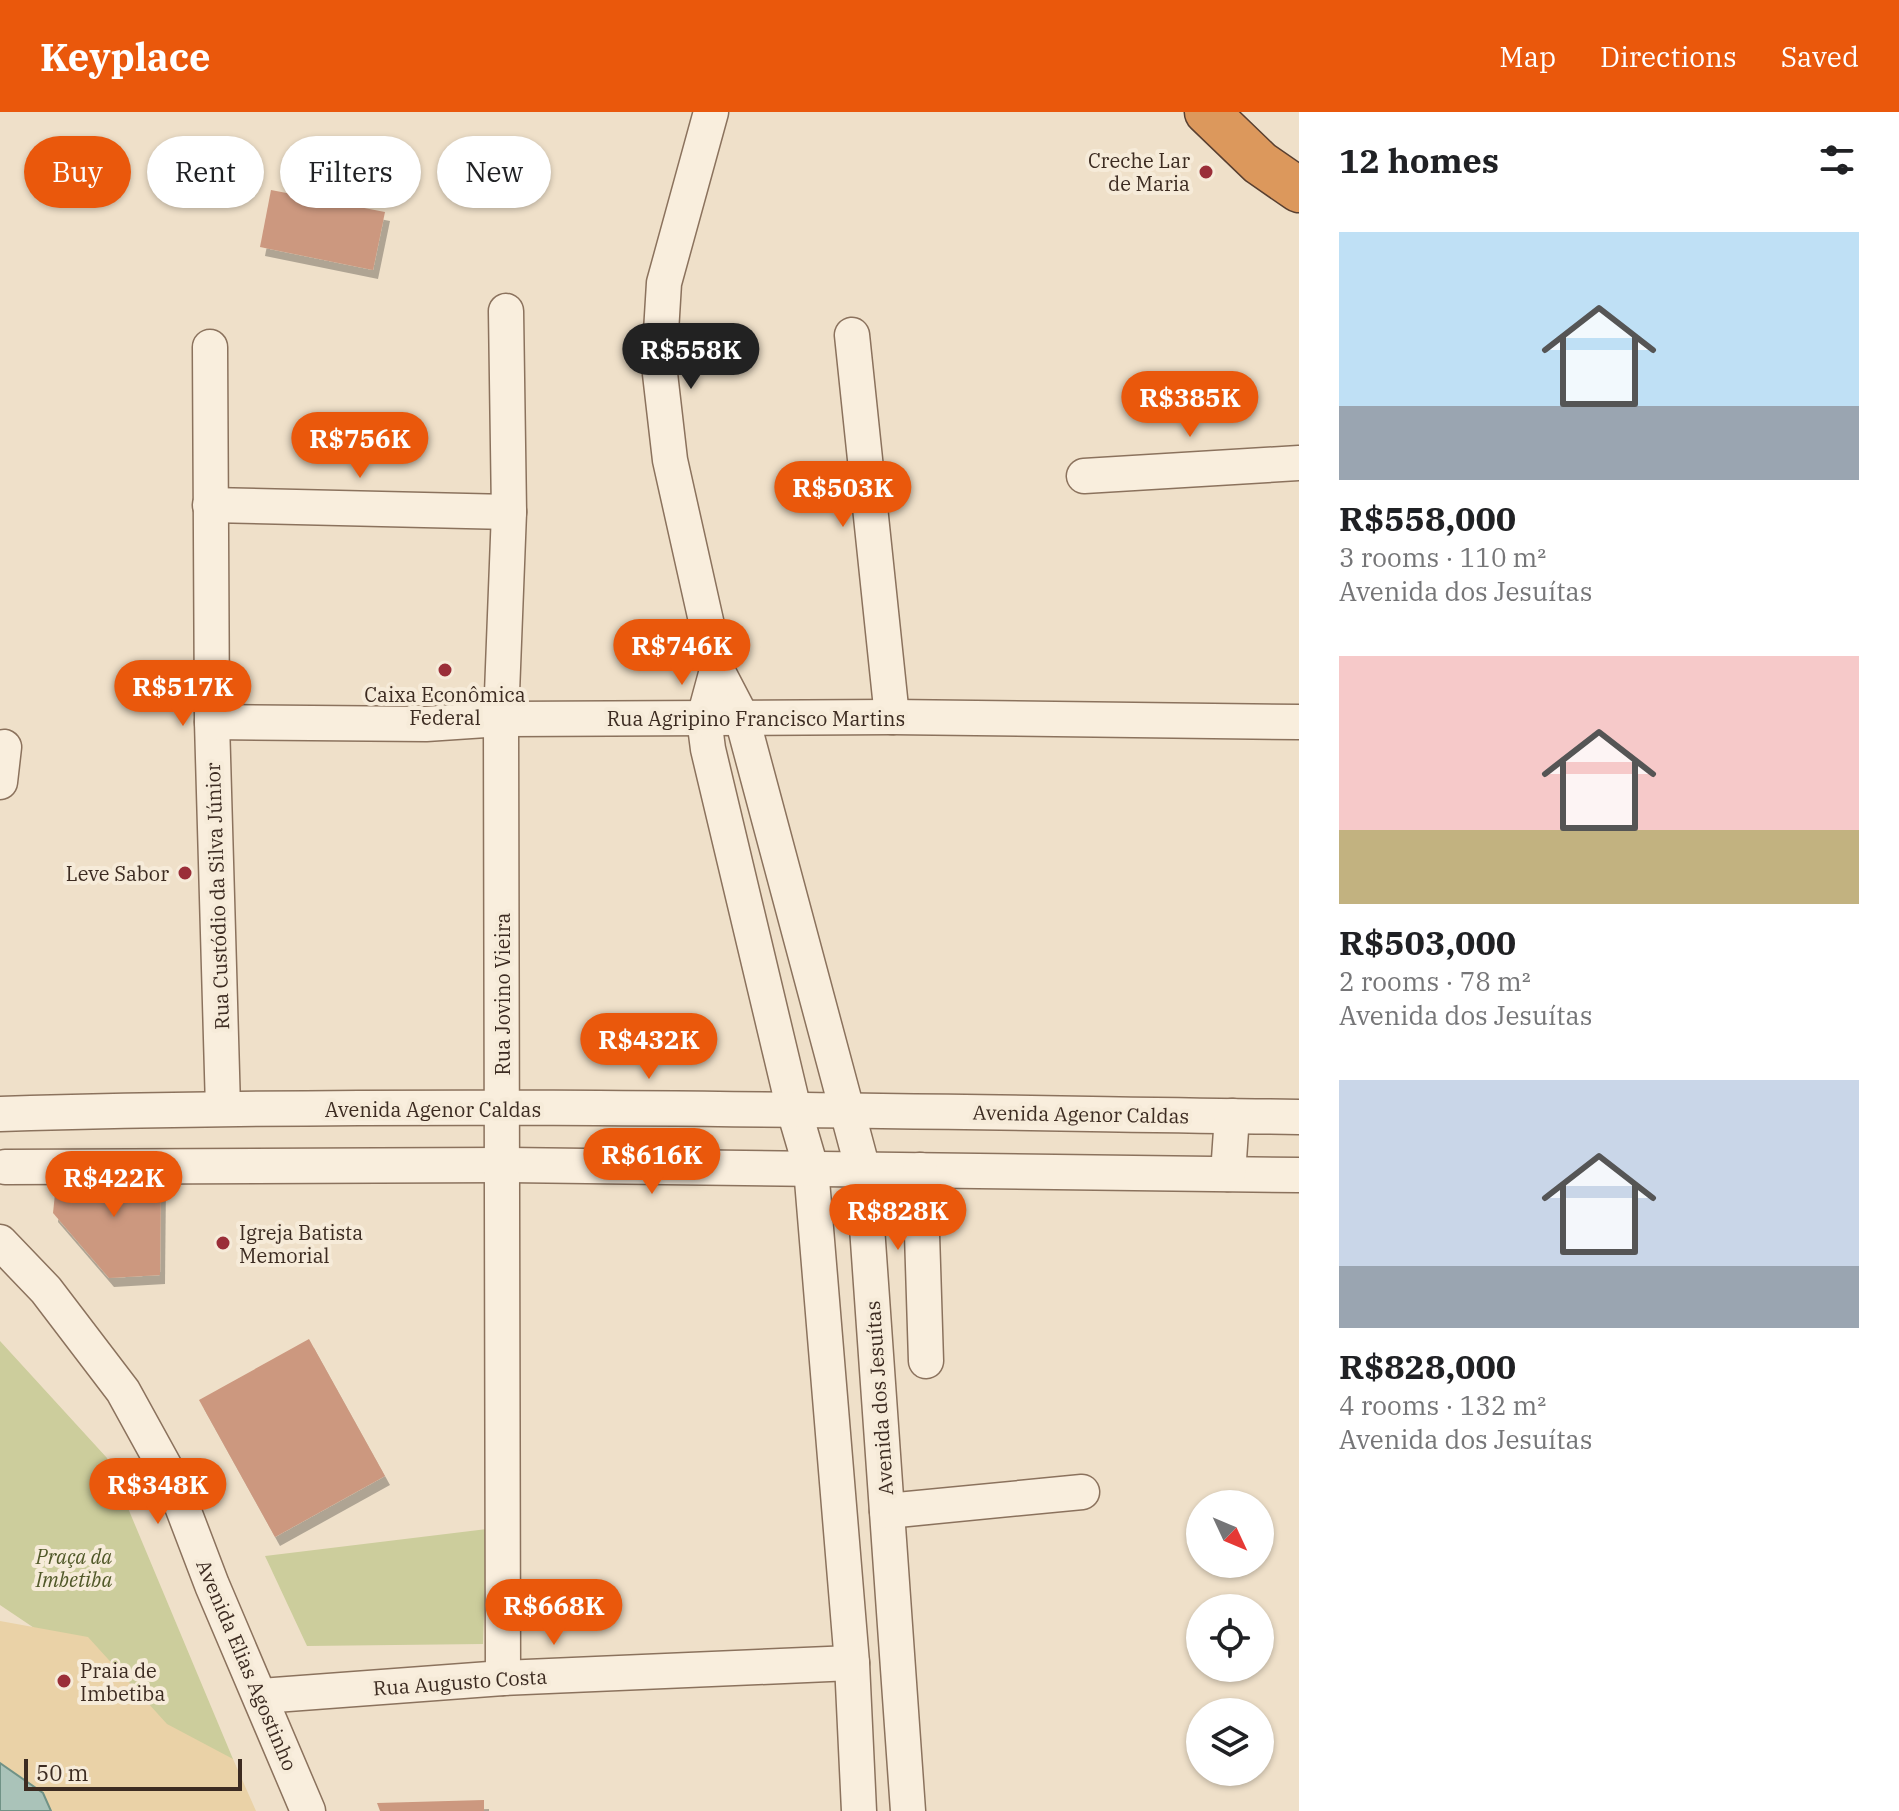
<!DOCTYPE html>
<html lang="en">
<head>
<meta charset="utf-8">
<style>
  :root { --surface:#fff; --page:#f2f2f2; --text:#202124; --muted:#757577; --accent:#ea580c }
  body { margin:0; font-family:"IBM Plex Serif",serif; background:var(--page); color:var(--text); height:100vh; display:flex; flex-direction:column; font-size:30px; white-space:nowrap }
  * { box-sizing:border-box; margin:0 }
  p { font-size:26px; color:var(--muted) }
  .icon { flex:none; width:44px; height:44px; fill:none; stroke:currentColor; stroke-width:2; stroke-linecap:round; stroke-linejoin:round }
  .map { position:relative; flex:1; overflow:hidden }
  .drawer { display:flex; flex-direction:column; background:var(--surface); width:600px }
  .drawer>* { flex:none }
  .top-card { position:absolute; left:24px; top:24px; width:760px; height:72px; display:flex; gap:16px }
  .needle { width:52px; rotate:134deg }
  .controls { position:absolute; left:1186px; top:1378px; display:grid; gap:16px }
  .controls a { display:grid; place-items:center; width:88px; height:88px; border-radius:50%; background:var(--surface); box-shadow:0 2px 6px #0004; font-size:40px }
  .scale { position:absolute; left:24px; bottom:20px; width:218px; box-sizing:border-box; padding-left:8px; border:4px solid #3c2b21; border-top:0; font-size:22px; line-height:28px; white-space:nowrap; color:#3c2b21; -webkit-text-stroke:6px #f6ebd9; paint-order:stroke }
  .price { position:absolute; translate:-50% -68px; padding:0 18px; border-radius:28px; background:var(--accent); color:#fff; font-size:26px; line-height:52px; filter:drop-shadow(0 2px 4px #0008) }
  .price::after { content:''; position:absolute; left:50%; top:48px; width:24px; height:18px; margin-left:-12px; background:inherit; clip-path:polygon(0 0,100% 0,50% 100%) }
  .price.selected { background:#222; color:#fff }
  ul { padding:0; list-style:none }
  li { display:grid; align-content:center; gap:16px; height:424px; padding:0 40px }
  li span { display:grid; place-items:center; height:248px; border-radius:0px; color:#555 }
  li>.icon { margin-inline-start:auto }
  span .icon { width:144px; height:144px; fill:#fffc; stroke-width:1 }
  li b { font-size:34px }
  h2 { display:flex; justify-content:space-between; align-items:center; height:96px; padding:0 40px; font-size:34px }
  .tag { padding:0 28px; border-radius:36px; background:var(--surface); box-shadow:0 2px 6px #0004; font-size:28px; line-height:72px }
  .tag.selected { background:var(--accent); color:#fff }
  header { display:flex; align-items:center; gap:48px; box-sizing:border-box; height:112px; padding:0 40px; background:var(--accent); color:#fff }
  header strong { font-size:38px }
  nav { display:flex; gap:44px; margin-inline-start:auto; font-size:28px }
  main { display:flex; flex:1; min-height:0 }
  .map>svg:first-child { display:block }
</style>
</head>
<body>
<header>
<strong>Keyplace</strong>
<nav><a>Map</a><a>Directions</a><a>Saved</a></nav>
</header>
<main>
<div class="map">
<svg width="1299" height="1699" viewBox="0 0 1299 1699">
  <defs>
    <filter id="shadow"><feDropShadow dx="5" dy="9" stdDeviation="0" flood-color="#0004"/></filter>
  </defs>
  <rect width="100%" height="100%" fill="#efe0c9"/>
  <g fill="#cccd9c">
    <polygon points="0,1229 107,1346 233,1647 203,1653 55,1530 0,1493"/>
    <polygon points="487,1417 483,1532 307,1534 265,1444"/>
  </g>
  <polygon fill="#ead2a7" points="0,1509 88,1525 167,1612 233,1647 256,1699 51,1699 43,1681 0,1651"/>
  <polygon fill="#aac3b9" stroke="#709286" stroke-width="2" points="0,1651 43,1681 51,1699 0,1699"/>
  <g fill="#cc987f" filter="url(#shadow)">
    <polygon points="271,78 385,100 373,158 260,135"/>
    <polygon points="78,1058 161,1062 160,1163 109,1166 53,1101 56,1072"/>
    <polygon points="309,1227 385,1364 275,1425 199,1288"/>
    <polygon points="484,1688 484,1699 380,1699 377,1691"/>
  </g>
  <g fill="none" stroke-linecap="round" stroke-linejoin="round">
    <defs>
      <g id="minor">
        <polyline points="711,0 664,171 659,253 670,348 717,558 742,606 863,1058 908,1699"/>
        <polyline points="852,223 892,605"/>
        <polyline points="210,235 212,610 223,996"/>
        <polyline points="1084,364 1299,351"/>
        <polyline points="210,393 509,400"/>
        <polyline points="717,558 704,606 708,637 794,998 811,1056 852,1551 859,1699"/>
        <polyline points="212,610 426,612 501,607 892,605 1299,610"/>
        <polyline points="0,670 4,635"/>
        <path d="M0 1002C433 989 866 999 1299 1005"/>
        <polyline points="5,1055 502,1053 1299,1063"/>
        <polyline points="920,1058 926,1249"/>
        <polyline points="1228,1062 1232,1004"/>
        <polyline points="0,1130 46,1178 123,1279 172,1368 212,1473 308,1699"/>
        <polyline points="887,1399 1082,1380"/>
        <polyline points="503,1566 501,607 509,400 506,199"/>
        <polyline points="261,1584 503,1566 852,1551"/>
      </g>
      <polyline id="highway" points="1207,0 1260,51 1299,78"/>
    </defs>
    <use href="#minor" stroke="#8b725d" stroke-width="37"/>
    <use href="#highway" stroke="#594031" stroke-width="47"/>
    <use href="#minor" stroke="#f9eedd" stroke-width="34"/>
    <use href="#highway" stroke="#dc985c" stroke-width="44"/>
  </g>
  <g fill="#9a2e38" stroke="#f6ebd9" stroke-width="3">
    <circle cx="1206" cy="60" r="8"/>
    <circle cx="445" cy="558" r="8"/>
    <circle cx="185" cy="761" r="8"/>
    <circle cx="223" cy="1131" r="8"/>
    <circle cx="64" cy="1569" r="8"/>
  </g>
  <g text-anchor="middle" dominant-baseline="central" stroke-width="8" stroke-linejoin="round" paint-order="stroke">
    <g font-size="20" fill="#3c2b21" stroke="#f6ebd9" text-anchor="end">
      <text x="1190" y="48">Creche Lar<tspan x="1190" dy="23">de Maria</tspan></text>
      <text x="445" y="582" text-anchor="middle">Caixa Econômica<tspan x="445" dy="23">Federal</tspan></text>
      <text x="169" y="761">Leve Sabor</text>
      <text x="239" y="1120" text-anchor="start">Igreja Batista<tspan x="239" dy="23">Memorial</tspan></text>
      <text x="80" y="1558" text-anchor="start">Praia de<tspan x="80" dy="23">Imbetiba</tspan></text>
    </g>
    <g font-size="20" fill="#3c2b21" stroke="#f6ebd9">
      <text x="756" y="606">Rua Agripino Francisco Martins</text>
      <text transform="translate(217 784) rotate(-92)">Rua Custódio da Silva Júnior</text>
      <text transform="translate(502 882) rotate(-90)">Rua Jovino Vieira</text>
      <text x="433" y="997">Avenida Agenor Caldas</text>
      <text transform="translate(1081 1002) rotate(1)">Avenida Agenor Caldas</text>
      <text transform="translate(879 1286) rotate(-94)">Avenida dos Jesuítas</text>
      <text transform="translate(247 1553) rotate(67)">Avenida Elias Agostinho</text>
      <text transform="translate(460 1570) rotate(-4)">Rua Augusto Costa</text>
    </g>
    <g font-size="20" font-style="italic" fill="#505828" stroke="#f6ebd9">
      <text x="74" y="1444">Praça da<tspan x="74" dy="23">Imbetiba</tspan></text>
    </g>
  </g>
</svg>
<div class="controls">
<a><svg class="needle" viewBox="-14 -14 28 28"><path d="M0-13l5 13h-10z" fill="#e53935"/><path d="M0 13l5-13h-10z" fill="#757577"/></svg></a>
<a><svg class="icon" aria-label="locate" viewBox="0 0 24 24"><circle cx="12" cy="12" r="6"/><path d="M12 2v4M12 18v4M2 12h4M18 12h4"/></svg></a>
<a><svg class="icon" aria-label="layers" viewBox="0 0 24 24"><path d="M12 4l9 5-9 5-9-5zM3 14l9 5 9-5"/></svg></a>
</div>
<div class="scale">50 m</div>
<b class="price selected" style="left:691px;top:279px">R$558K</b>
<b class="price" style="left:1190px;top:327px">R$385K</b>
<b class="price" style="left:360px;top:368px">R$756K</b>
<b class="price" style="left:843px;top:417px">R$503K</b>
<b class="price" style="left:682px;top:575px">R$746K</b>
<b class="price" style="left:183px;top:616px">R$517K</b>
<b class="price" style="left:649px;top:969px">R$432K</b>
<b class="price" style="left:652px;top:1084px">R$616K</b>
<b class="price" style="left:114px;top:1107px">R$422K</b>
<b class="price" style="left:898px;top:1140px">R$828K</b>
<b class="price" style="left:158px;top:1414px">R$348K</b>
<b class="price" style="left:554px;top:1535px">R$668K</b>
<div class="top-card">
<a class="tag selected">Buy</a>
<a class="tag">Rent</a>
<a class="tag">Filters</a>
<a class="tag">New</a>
</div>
</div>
<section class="drawer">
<h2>12 homes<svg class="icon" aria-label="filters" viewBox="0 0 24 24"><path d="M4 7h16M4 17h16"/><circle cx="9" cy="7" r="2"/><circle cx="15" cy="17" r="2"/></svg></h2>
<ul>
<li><span style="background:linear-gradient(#bfe0f5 70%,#9aa5b1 0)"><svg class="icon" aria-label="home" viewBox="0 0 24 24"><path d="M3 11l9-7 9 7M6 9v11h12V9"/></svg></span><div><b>R$558,000</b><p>3 rooms · 110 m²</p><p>Avenida dos Jesuítas</p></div></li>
<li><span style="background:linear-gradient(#f6c9c9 70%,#c2b280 0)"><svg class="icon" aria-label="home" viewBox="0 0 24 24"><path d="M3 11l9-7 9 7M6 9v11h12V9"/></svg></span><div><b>R$503,000</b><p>2 rooms · 78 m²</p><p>Avenida dos Jesuítas</p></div></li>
<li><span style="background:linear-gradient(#c9d6e8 75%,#9aa5b1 0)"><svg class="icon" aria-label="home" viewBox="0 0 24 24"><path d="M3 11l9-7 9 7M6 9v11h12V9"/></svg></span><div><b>R$828,000</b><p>4 rooms · 132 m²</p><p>Avenida dos Jesuítas</p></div></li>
</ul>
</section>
</main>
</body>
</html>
